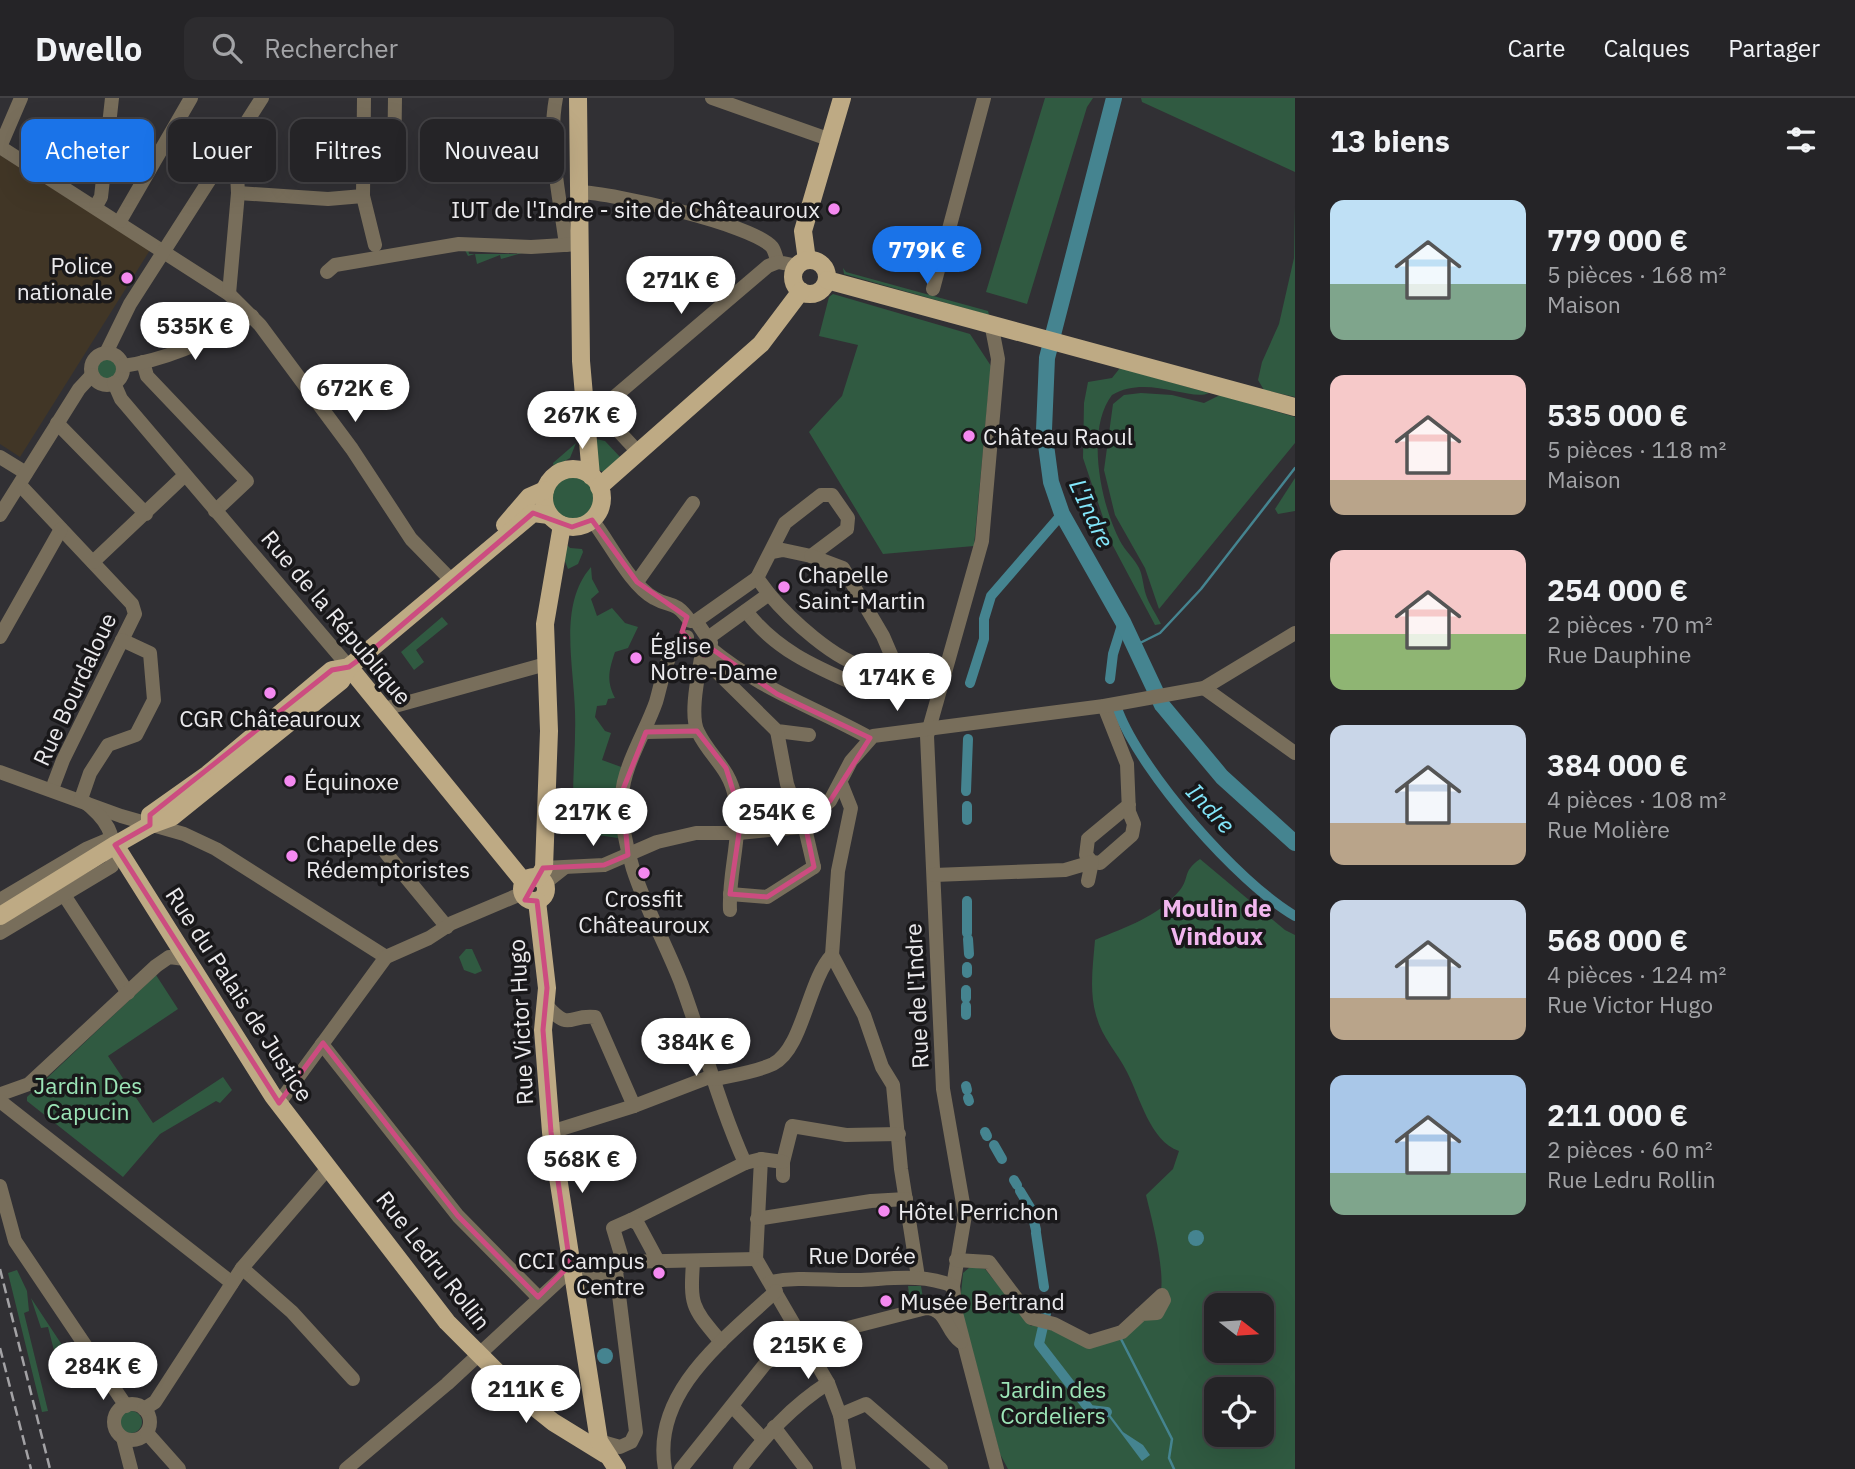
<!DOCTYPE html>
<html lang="fr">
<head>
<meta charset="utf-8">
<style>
  :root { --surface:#252427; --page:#2d2c2f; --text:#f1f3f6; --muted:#a3a4a7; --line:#424144; --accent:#1a73e8 }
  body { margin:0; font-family:"IBM Plex Sans",sans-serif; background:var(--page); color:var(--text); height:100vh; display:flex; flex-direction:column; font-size:26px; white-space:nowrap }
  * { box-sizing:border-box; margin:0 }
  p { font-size:23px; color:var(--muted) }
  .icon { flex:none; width:38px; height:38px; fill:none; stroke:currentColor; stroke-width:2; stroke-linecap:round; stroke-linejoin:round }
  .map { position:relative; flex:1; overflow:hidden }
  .sheet { display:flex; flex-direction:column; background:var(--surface); width:560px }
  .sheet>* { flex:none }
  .top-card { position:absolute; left:21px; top:21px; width:665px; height:63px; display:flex; gap:14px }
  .needle { width:46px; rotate:107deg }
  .fabs { position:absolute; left:1204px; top:1195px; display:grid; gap:14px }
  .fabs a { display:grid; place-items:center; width:70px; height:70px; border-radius:14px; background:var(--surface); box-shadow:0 7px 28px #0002,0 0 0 2px var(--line); font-size:35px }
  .price { position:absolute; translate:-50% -60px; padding:0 16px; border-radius:24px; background:#fff; color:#222; font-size:23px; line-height:46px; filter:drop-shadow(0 2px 4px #0008) }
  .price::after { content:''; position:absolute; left:50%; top:42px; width:21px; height:16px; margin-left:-10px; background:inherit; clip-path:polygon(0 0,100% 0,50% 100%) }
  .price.on { background:var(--accent); color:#fff }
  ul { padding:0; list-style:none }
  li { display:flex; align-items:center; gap:21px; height:175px; padding:0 35px }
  li span { display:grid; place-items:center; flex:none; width:196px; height:140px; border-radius:14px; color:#555 }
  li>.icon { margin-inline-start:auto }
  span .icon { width:84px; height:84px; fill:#fffc; stroke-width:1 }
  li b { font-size:30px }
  h2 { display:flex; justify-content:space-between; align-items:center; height:84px; padding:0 35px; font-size:30px }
  .chip { padding:0 24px; border-radius:14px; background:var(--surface); box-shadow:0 7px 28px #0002,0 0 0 2px var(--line); font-size:24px; line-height:63px }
  .chip.on { background:var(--accent); color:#fff }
  header { display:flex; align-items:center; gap:42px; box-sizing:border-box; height:98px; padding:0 35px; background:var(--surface); border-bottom:2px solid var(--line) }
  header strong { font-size:33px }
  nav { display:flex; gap:38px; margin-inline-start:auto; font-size:24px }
  .search { width:490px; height:63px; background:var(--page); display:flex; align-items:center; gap:18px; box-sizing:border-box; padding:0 24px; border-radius:14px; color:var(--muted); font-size:26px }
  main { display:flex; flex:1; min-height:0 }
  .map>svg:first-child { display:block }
</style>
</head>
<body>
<header>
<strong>Dwello</strong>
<div class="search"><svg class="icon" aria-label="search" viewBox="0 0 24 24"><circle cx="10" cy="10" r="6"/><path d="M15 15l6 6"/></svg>Rechercher</div>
<nav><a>Carte</a><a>Calques</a><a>Partager</a></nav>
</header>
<main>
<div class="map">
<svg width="1295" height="1371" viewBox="0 0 1295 1371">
  <rect width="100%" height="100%" fill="#313034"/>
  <polygon fill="#413626" points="0,57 150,152 20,359 0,346"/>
  <g fill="#305a41" fill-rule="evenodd">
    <polygon points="1045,0 1093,0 1087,9 1027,206 986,194"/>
    <polygon points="1141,0 1295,0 1295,74 1142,4"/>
    <polygon points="1295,108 1295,299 1264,292 1258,282 1262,264 1279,226 1294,160"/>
    <polygon points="468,150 469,156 517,156 518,151 522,155 501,161 500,157 477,166 475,156 468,158 465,152"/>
    <polygon points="843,170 846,174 988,213 989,217 844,176"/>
    <polygon points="833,196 970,236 991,268 974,448 883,456 809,334 842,298 858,247 819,238 829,199"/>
    <circle cx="107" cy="271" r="10"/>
    <path d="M1120 270 1209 295C1191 304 1147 276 1112 297 1085 332 1101 407 1120 443 1125 453 1134 460 1139 470 1143 478 1143 488 1146 497 1149 506 1156 516 1161 526L1155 527 1112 446 1083 360 1084 305 1088 284 1112 280Z"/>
    <polygon points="1141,295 1172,297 1204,305 1220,297 1295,319 1295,345 1159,511 1145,470 1115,417 1104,372 1113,306 1124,297"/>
    <polygon points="592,340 605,343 621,360 603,374 597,371"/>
    <polygon points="576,345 570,360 554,369 553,365"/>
    <circle cx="574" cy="400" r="23"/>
    <polygon points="1295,380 1295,413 1278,416 1275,411"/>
    <polygon points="566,446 570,450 582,451 583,454 578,466 568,471 563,458"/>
    <path d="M591 469 592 481 599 494 591 501 597 518 612 510 625 525 638 529 628 550 615 554C609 572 606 583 615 600L608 601 606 607 597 608 595 619 605 633 611 635 602 662 624 670 618 740 597 737 595 713 571 710 580 705 573 701C573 672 576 643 575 614 574 567 558 507 591 469Z"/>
    <polygon points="442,519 448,526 416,552 424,564 414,572 401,554"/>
    <path d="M1200 761 1285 832 1295 837V1371H1008L1000 1356 960 1206 963 1175 970 1169 985 1171 1031 1228 1035 1226 1089 1246C1110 1234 1136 1223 1155 1208 1172 1193 1151 1119 1146 1097L1173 1071 1179 1053C1150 1043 1140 999 1127 974 1117 954 1102 940 1096 917 1089 892 1093 867 1095 842 1126 829 1158 819 1180 792 1190 779 1182 774 1200 761ZM1216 1208H1262V1253H1216ZM1216 1292H1262V1337H1216Z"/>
    <polygon points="466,851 472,851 482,873 475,876 464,872 459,859"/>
    <polygon points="156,877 178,911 108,958 153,1025 223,979 232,992 220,1005 216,1003 160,1036 123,1079 27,1003 27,999"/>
    <polygon points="17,1172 27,1193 29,1213 24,1215 48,1313 42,1314 8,1175"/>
    <polygon points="908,1188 921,1188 923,1200 910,1205"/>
    <polygon points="31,1200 64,1250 66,1271 59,1272 48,1229 41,1230"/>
    <circle cx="131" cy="1324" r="11"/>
  </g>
  <g fill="#458490">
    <circle cx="1196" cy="1140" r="8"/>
    <circle cx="605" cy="1258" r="8"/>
    <polygon points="1108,1314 1123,1334 1143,1347 1150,1357 1142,1363 1106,1315"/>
  </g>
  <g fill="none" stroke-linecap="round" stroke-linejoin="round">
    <g stroke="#458490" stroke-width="2.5">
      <polyline points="1134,548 1160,535 1201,491 1295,370"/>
      <polyline points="1121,1241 1172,1341 1169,1360 1174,1371"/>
    </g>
    <g stroke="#458490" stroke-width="10">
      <polyline points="1110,581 1113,556 1123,524"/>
      <polyline points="970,585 984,541 984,521 991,498 1062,416"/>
      <path d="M1118 613C1142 675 1237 784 1295 818"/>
      <polyline points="966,693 968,641"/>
      <polyline points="967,722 967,708"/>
      <polyline points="967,835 967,803"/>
      <polyline points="968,841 969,856"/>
      <polyline points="967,869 967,875"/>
      <polyline points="966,900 966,892"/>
      <polyline points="966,908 966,917"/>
      <polyline points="966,988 967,992"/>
      <polyline points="968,1000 969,1003"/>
      <polyline points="985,1034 987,1038"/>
      <polyline points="994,1047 1002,1061"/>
      <polyline points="1014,1082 1017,1087"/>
      <polyline points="1020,1093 1031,1111"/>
      <polyline points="1032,1115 1036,1132"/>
      <polyline points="1036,1135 1044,1189"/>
      <polyline points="1047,1211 1039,1246 1090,1312 1107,1314"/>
    </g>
    <polyline stroke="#458490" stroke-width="16" points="1114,0 1047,260 1044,332 1051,384 1062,416 1123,524 1162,607 1222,679 1295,745"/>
    <g stroke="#786e5b" stroke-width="14">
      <polyline points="21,0 0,49 229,196 260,227 352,351 411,441 452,483"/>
      <polyline points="364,0 363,98 375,147"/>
      <path d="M556 0C547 47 560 100 566 147"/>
      <polyline points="712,0 831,42"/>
      <polyline points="394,72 395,0"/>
      <path d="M579 94C613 95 752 126 772 149 775 153 776 160 778 164L798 168"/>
      <polyline points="238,95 328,101 363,98"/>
      <polyline points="96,108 101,99 112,0"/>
      <polyline points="120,123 191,0"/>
      <polyline points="327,174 335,167 459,146 531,149 580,146"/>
      <polyline points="933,191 984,0"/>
      <polyline points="229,196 238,95 236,56 230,51"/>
      <polyline points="991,225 998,261 982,443 927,638 943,991 965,1117 953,1188 956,1215 997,1371"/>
      <polyline points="106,255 130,206 262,0"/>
      <circle cx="107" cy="271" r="16"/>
      <polyline points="143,264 147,278 247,383 215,413"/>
      <path d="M123 268C167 262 214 240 252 218"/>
      <polyline points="114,285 121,301 349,569"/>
      <polyline points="584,305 599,312 768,168 778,164"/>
      <polyline points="599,312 638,354"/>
      <polyline points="57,325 146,416"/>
      <polyline points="0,359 26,375"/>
      <polyline points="20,387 132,506 135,516 63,662 52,691"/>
      <polyline points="0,417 79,291 92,277"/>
      <path d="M592 422C609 443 630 487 654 500 671 510 674 501 690 523H696L711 545 709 549"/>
      <polyline points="93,464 185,377"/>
      <polyline points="757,480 785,425 821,397 832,397 848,420 847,431 811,458 783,452 773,454"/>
      <polyline points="637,484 693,405"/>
      <path d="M769 496C789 520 836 564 867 569 875 570 886 567 895 566L883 538 843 470 811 458"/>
      <path d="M746 513C775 551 813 568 857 587L867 569"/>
      <polyline points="696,523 757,480 769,496 708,540"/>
      <polyline points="0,539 61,431"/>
      <path d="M687 539C667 547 662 584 656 604 646 633 623 669 622 698 619 766 657 824 681 885 703 945 719 1007 745 1065"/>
      <path d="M709 549C759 591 814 609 870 640"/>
      <path d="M702 554C699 574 689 617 698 634 710 659 729 669 735 699 743 737 728 773 730 812"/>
      <polyline points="704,555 708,565 777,633 809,637"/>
      <polyline points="1204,590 1295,655"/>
      <polyline points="1104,608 1127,666 1129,714 1134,726 1132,737 1100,765 1092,764 1086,757 1088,741 1129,707"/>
      <polyline points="384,611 546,566"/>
      <polyline points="777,633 787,686 800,723 804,726 814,769"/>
      <polyline points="646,634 697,633"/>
      <polyline points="0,674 121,718 184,736 216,751 386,859"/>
      <polyline points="386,755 447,829"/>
      <polyline points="544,770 604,767 657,744 696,735 739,735 800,729 830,703 851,663 873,638 1104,608 1204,590 1295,535"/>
      <polyline points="934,777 1065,772 1092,764 1088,783"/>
      <polyline points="545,785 564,770"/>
      <polyline points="730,796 767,799 814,769"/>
      <polyline points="64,797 128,895"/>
      <polyline points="0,802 86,751 112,740"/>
      <path d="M0 835 112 768C117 736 107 721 81 701L90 675 108 647 136 637 154 602 150 555 122 542"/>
      <polyline points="832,857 864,917 882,969 893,987 901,1071 918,1179"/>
      <polyline points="832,857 838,773 851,710 841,685"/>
      <path d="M547 908C570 934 569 916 595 919L634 1008"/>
      <polyline points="322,946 458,1118 538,1199"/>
      <polyline points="1,996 29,986 156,868 169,859 185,861"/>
      <polyline points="0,1003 232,1185"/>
      <polyline points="279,1005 386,859 429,840 452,825 523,795"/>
      <path d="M551 1034 634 1008 707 980 715 981C734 977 756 974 773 966 803 951 808 882 832 857"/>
      <polyline points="761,1061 756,1161 828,1285 840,1317 849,1371"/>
      <polyline points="783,1078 783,1064 792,1028 846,1037 899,1036"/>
      <polyline points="0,1088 15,1143 126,1308"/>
      <polyline points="757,1121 871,1103 906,1101"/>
      <polyline points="631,1122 745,1065 761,1061 783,1064"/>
      <polyline points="956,1162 989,1164 1031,1220 1054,1226 1089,1244 1122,1234 1162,1197 1164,1202 1157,1215 1141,1216"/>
      <polyline points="621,1164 756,1161"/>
      <path d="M693 1164C690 1209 692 1209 721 1244"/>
      <polyline points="242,1170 292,1214 353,1281"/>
      <polyline points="617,1172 622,1160 613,1130 631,1122 638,1126 659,1165"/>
      <polyline points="574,1179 616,1173"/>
      <path d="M770 1184C800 1178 827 1183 857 1182 890 1181 922 1175 953 1188"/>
      <circle cx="132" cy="1324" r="18"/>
      <polyline points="732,1308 763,1341"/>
      <polyline points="144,1311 155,1304 242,1170 329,1069"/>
      <polyline points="840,1317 866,1306 941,1371"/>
      <polyline points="774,1329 806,1371"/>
      <polyline points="147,1335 179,1371"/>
      <polyline points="123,1340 131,1371"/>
      <polyline points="599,1343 620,1349 631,1344 636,1334 616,1173"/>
      <polyline points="346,1371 447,1286 567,1175 570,1167"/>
      <path d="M665 1371C651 1294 726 1240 776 1193"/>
      <path d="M681 1371 765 1266 782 1253 805 1241 926 1210C948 1211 945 1233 961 1244"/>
      <path d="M740 1371C766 1337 792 1308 828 1285"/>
    </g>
    <g stroke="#beaa84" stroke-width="18">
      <polyline points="578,0 581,263 591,378"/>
      <polyline points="807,162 803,133 842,0"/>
      <circle cx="810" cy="179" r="17"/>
      <polyline points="827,182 1295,309"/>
      <circle cx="573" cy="400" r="29"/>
      <polyline points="599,389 761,246 801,193"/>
      <polyline points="505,427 529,399 545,392"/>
      <polyline points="349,569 524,784"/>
      <polyline points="150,727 150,717 208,676 332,572 349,569"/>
      <polyline points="115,747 273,998 447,1224 522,1299 553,1324 605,1356"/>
      <circle cx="534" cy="791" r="12"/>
      <polyline points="538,780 544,770 549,633 545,526 562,427"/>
      <polyline points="537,803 547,890 543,932 551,1034 599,1343 617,1371"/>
      <polyline points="0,818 115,747 150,727 172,719 341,583 349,569 533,415 549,417"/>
    </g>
    <g stroke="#a3a2a5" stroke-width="2.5" stroke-dasharray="10 5" stroke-linecap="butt">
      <polyline points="0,1171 50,1371"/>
      <polyline points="0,1250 31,1371"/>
    </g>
  </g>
  <path fill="none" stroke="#cc4c80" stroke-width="5" stroke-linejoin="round" d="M533 415 572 429 592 422 637 484 687 519 682 534 704 557 709 549 777 596 870 640 830 703 805 726 814 769 767 799 730 796 739 735 735 699 726 670 697 633 646 634 622 694 628 757 604 767 543 770 525 802 537 803 547 890 543 932 551 1034 570 1167 538 1199 458 1118 323 945 279 1005 115 747 150 727V717L332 572 349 569 375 550Z"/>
  <g fill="#f489f0" stroke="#19181a" stroke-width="2.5">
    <circle cx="834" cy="111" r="7"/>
    <circle cx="127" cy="180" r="7"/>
    <circle cx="969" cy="338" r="7"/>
    <circle cx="784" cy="489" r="7"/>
    <circle cx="636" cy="560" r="7"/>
    <circle cx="270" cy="595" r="7"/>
    <circle cx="290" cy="683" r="7"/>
    <circle cx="292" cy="758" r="7"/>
    <circle cx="644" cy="775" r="7"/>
    <circle cx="884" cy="1113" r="7"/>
    <circle cx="659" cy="1175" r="7"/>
    <circle cx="886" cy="1203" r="7"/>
  </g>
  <g text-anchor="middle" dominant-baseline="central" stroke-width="7" stroke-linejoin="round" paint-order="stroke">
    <g font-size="23" fill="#ebeaed" stroke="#19181a" text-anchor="start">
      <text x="820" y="111" text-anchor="end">IUT de l'Indre - site de Châteauroux</text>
      <text x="113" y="167" text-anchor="end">Police<tspan x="113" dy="26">nationale</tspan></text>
      <text x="983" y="338">Château Raoul</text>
      <text x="798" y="476">Chapelle<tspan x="798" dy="26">Saint-Martin</tspan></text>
      <text x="650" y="547">Église<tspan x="650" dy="26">Notre-Dame</tspan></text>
      <text x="270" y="620" text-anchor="middle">CGR Châteauroux</text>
      <text x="304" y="683">Équinoxe</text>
      <text x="306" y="745">Chapelle des<tspan x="306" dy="26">Rédemptoristes</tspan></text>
      <text x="644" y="800" text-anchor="middle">Crossfit<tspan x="644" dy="26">Châteauroux</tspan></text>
      <text x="898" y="1113">Hôtel Perrichon</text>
      <text x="645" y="1162" text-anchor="end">CCI Campus<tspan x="645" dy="26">Centre</tspan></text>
      <text x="900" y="1203">Musée Bertrand</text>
    </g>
    <g font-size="23" fill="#ebeaed" stroke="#19181a">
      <text transform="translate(337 519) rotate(50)">Rue de la République</text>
      <text transform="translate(74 591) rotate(-65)">Rue Bourdaloue</text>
      <text transform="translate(240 896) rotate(57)">Rue du Palais de Justice</text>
      <text transform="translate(916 898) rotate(-93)">Rue de l'Indre</text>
      <text transform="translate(520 924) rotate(-93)">Rue Victor Hugo</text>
      <text x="862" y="1157">Rue Dorée</text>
      <text transform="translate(434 1162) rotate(52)">Rue Ledru Rollin</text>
    </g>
    <g font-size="23" fill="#9ce5b7" stroke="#19181a">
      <text x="88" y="987">Jardin Des<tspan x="88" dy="26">Capucin</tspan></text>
      <text x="1053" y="1291">Jardin des<tspan x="1053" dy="26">Cordeliers</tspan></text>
    </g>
    <g font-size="24" font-style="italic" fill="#83e7fb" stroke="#19181a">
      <text transform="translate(1092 415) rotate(65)">L'Indre</text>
      <text transform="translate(1211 710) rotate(47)">Indre</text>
    </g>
    <g font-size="24" font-weight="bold" fill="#f1b6ee" stroke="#19181a">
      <text x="1217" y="810">Moulin de<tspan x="1217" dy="28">Vindoux</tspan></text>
    </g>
  </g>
</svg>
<div class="fabs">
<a><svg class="needle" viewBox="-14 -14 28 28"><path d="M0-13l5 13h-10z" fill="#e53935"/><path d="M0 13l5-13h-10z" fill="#a3a4a7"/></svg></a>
<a><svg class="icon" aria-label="locate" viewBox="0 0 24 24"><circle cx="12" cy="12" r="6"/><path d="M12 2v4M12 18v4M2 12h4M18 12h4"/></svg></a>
</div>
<b class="price on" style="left:927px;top:188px">779K €</b>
<b class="price" style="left:681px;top:218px">271K €</b>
<b class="price" style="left:195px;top:264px">535K €</b>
<b class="price" style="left:355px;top:326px">672K €</b>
<b class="price" style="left:582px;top:353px">267K €</b>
<b class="price" style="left:897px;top:615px">174K €</b>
<b class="price" style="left:593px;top:750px">217K €</b>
<b class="price" style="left:777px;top:750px">254K €</b>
<b class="price" style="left:696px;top:980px">384K €</b>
<b class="price" style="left:582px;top:1097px">568K €</b>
<b class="price" style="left:808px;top:1283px">215K €</b>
<b class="price" style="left:103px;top:1304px">284K €</b>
<b class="price" style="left:526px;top:1327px">211K €</b>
<div class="top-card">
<a class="chip on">Acheter</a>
<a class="chip">Louer</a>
<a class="chip">Filtres</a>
<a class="chip">Nouveau</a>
</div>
</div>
<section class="sheet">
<h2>13 biens<svg class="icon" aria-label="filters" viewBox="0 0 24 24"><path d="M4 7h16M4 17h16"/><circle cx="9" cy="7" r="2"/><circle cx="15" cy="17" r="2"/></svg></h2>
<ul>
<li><span style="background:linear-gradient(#bfe0f5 60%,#7fa58c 0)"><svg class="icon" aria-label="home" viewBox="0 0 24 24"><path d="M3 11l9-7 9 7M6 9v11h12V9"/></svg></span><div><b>779 000 €</b><p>5 pièces · 168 m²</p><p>Maison</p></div></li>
<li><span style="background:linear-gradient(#f6c9c9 75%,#b9a48a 0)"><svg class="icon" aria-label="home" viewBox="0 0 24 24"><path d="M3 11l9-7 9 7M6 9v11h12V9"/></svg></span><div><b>535 000 €</b><p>5 pièces · 118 m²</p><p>Maison</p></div></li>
<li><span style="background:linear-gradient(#f6c9c9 60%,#8fb573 0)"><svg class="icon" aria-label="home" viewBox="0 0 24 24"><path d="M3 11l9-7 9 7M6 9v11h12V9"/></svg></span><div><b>254 000 €</b><p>2 pièces · 70 m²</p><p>Rue Dauphine</p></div></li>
<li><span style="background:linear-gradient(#c9d6e8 70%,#b9a48a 0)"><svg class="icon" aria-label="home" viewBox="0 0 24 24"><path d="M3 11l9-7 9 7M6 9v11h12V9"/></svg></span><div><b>384 000 €</b><p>4 pièces · 108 m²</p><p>Rue Molière</p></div></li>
<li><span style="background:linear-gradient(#c9d6e8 70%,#b9a48a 0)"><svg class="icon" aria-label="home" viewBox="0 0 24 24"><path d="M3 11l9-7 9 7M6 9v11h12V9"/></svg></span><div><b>568 000 €</b><p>4 pièces · 124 m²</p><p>Rue Victor Hugo</p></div></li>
<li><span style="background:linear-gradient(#a9c7e8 70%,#7fa58c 0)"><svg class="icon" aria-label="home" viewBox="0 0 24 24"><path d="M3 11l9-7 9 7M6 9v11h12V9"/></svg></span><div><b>211 000 €</b><p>2 pièces · 60 m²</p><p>Rue Ledru Rollin</p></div></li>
</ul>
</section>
</main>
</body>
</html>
